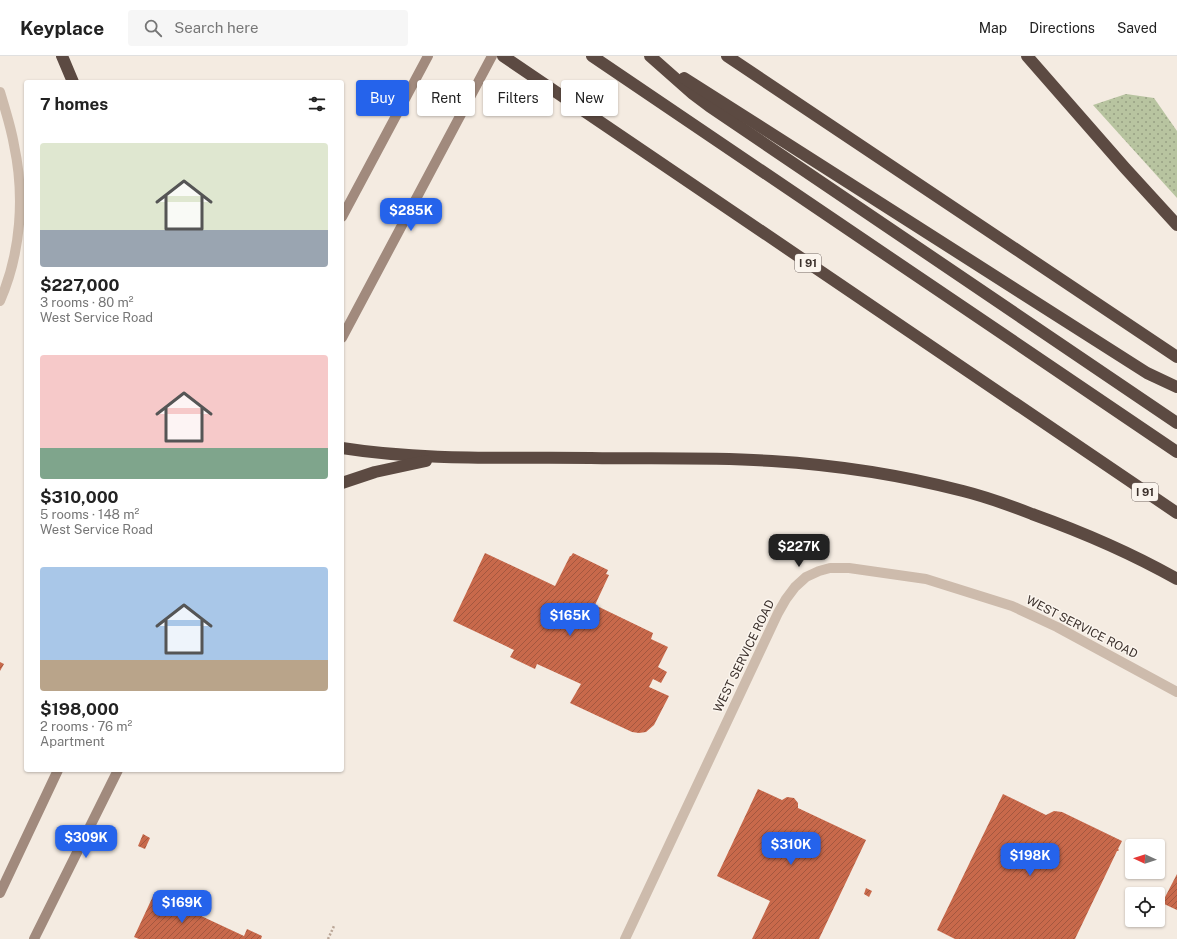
<!DOCTYPE html>
<html lang="en">
<head>
<meta charset="utf-8">
<style>
  :root { --surface:#fff; --page:#f6f6f6; --text:#222; --muted:#767676; --line:#e0e0e0; --accent:#2563eb }
  body { margin:0; font-family:"Public Sans",sans-serif; background:var(--page); color:var(--text); height:100vh; display:flex; flex-direction:column; font-size:15px; white-space:nowrap }
  * { box-sizing:border-box; margin:0 }
  p { font-size:13px; color:var(--muted) }
  .icon { flex:none; width:22px; height:22px; fill:none; stroke:currentColor; stroke-width:2; stroke-linecap:round; stroke-linejoin:round }
  .map { position:relative; flex:1; overflow:hidden }
  .panel { position:absolute; left:24px; top:24px; width:320px; height:692px; display:flex; flex-direction:column; background:var(--surface); border-radius:4px; box-shadow:0 1px 3px #0004 }
  .panel>* { flex:none }
  .hud { position:absolute; left:356px; top:24px; width:380px; height:36px; display:flex; gap:8px }
  .needle { width:26px; rotate:273deg }
  .controls { position:absolute; left:1125px; top:783px; display:grid; gap:8px }
  .controls a { display:grid; place-items:center; width:40px; height:40px; border-radius:4px; background:var(--surface); box-shadow:0 1px 3px #0004; font-size:20px }
  .price { position:absolute; translate:-50% -34px; padding:0 9px; border-radius:8px; background:var(--accent); color:#fff; font-size:13px; line-height:26px; filter:drop-shadow(0 1px 2px #0008) }
  .price::after { content:''; position:absolute; left:50%; top:24px; width:12px; height:9px; margin-left:-6px; background:inherit; clip-path:polygon(0 0,100% 0,50% 100%) }
  .price.selected { background:#222; color:#fff }
  ul { padding:0; list-style:none }
  li { display:grid; align-content:center; gap:8px; height:212px; padding:0 16px }
  li span { display:grid; place-items:center; height:124px; border-radius:4px; color:#555 }
  li>.icon { margin-inline-start:auto }
  span .icon { width:72px; height:72px; fill:#fffc; stroke-width:1 }
  li b { font-size:17px }
  h2 { display:flex; justify-content:space-between; align-items:center; height:48px; padding:0 16px; font-size:17px }
  .pill { padding:0 14px; border-radius:4px; background:var(--surface); box-shadow:0 1px 3px #0004; font-size:14px; line-height:36px }
  .pill.selected { background:var(--accent); color:#fff }
  header { display:flex; align-items:center; gap:24px; box-sizing:border-box; height:56px; padding:0 20px; background:var(--surface); border-bottom:1px solid var(--line) }
  header strong { font-size:19px }
  nav { display:flex; gap:22px; margin-inline-start:auto; font-size:14px }
  .search { width:280px; height:36px; background:var(--page); display:flex; align-items:center; gap:10px; box-sizing:border-box; padding:0 14px; border-radius:4px; color:var(--muted); font-size:15px }
  .map>svg:first-child { display:block }
</style>
</head>
<body>
<header>
<strong>Keyplace</strong>
<div class="search"><svg class="icon" aria-label="search" viewBox="0 0 24 24"><circle cx="10" cy="10" r="6"/><path d="M15 15l6 6"/></svg>Search here</div>
<nav><a>Map</a><a>Directions</a><a>Saved</a></nav>
</header>
<div class="map">
<svg width="1177" height="883" viewBox="0 0 1177 883">
  <defs>
    <pattern id="grass-dots" width="8" height="8" patternUnits="userSpaceOnUse"><rect width="8" height="8" fill="#b8c4a0"/><path d="M2 2h.1M6 6h.1" fill="none" stroke="#97a083" stroke-width="1.8" stroke-linecap="round"/></pattern>
    <pattern id="building-hatch" width="6" height="6" patternUnits="userSpaceOnUse"><rect width="6" height="6" fill="#c8694b"/><path d="M-1 1l2-2M0 6l6-6M5 7l2-2" fill="none" stroke="#a4573f"/></pattern>
  </defs>
  <rect width="100%" height="100%" fill="#f4ebe1"/>
  <polygon fill="url(#grass-dots)" points="1126,38 1154,42 1177,75 1177,142 1093,49"/>
  <g fill="url(#building-hatch)">
    <polygon points="485,497 555,530 570,500 571,500 573,497 608,514 606,518 609,519 595,549 653,577 651,583 668,591 658,611 667,616 661,627 653,623 649,631 669,640 654,669 646,676 639,677 632,676 570,647 581,628 537,608 535,613 510,601 514,594 453,565"/>
    <polygon points="0,606 4,608 0,615"/>
    <polygon points="758,733 782,744 787,741 794,742 798,747 798,752 866,784 819,883 752,883 770,845 717,820"/>
    <polygon points="1003,738 1046,759 1054,755 1062,756 1122,785 1118,793 1119,794 1118,795 1117,795 1075,883 955,883 937,874"/>
    <polygon points="143,778 150,782 145,793 138,790"/>
    <polygon points="1177,818 1177,854 1162,847"/>
    <polygon points="866,832 872,835 869,841 864,838"/>
    <polygon points="154,838 244,880 247,873 262,880 261,883 139,883 134,881"/>
  </g>
  <g fill="none" stroke-linecap="round" stroke-linejoin="round">
    <polyline stroke="#b9a596" stroke-width="2.5" stroke-dasharray="2 2" stroke-linecap="butt" points="328,883 334,870"/>
    <polyline stroke="#cdbbac" stroke-width="10" points="625,883 778,557 786,543 795,531 806,521 819,515 830,512 849,512 926,523 1012,550 1057,571 1177,636"/>
    <path stroke="#cdbbac" stroke-width="10" d="M0 36C5 53 11 71 14 89 25 140 21 197 0 245"/>
    <g stroke="#a18a7d" stroke-width="10">
      <polyline points="342,161 428,0"/>
      <polyline points="342,282 492,0"/>
      <polyline points="0,837 58,714"/>
      <polyline points="34,883 118,714"/>
    </g>
    <g stroke="#5c4a42" stroke-width="12">
      <polyline points="62,0 73,26"/>
      <polyline points="503,0 1177,457"/>
      <polyline points="592,0 1177,396"/>
      <polyline points="650,0 693,38 709,50 1177,367"/>
      <polyline points="727,0 1177,301"/>
      <polyline points="1027,0 1125,112 1177,169"/>
      <polyline points="684,22 1147,317 1177,331"/>
      <path d="M342 392C424 405 508 401 591 402 651 403 712 401 772 405 836 409 901 419 963 435 987 441 1009 449 1032 458 1082 476 1131 497 1177 523"/>
      <polyline points="342,427 375,416 426,405"/>
    </g>
  </g>
  <g text-anchor="middle" dominant-baseline="central" stroke-width="3" stroke-linejoin="round" paint-order="stroke">
    <g fill="#fbf5ee" stroke="#756b66" stroke-width="1">
      <rect x="795" y="198" width="26" height="18" rx="3"/>
      <rect x="1132" y="427" width="26" height="18" rx="3"/>
    </g>
    <g font-size="11" font-weight="bold" fill="#3b302b">
      <text x="808" y="207">I 91</text>
      <text x="1145" y="436">I 91</text>
    </g>
    <g font-size="12" fill="#3b302b" stroke="#fbf5ee">
      <text transform="translate(1082 571) rotate(27)">WEST SERVICE ROAD</text>
      <text transform="translate(744 600) rotate(-64)">WEST SERVICE ROAD</text>
    </g>
  </g>
</svg>
<div class="controls">
<a><svg class="needle" viewBox="-14 -14 28 28"><path d="M0-13l5 13h-10z" fill="#e53935"/><path d="M0 13l5-13h-10z" fill="#767676"/></svg></a>
<a><svg class="icon" aria-label="locate" viewBox="0 0 24 24"><circle cx="12" cy="12" r="6"/><path d="M12 2v4M12 18v4M2 12h4M18 12h4"/></svg></a>
</div>
<b class="price" style="left:411px;top:176px">$285K</b>
<b class="price selected" style="left:799px;top:512px">$227K</b>
<b class="price" style="left:570px;top:581px">$165K</b>
<b class="price" style="left:86px;top:803px">$309K</b>
<b class="price" style="left:791px;top:810px">$310K</b>
<b class="price" style="left:1030px;top:821px">$198K</b>
<b class="price" style="left:182px;top:868px">$169K</b>
<div class="hud">
<a class="pill selected">Buy</a>
<a class="pill">Rent</a>
<a class="pill">Filters</a>
<a class="pill">New</a>
</div>
<section class="panel">
<h2>7 homes<svg class="icon" aria-label="filters" viewBox="0 0 24 24"><path d="M4 7h16M4 17h16"/><circle cx="9" cy="7" r="2"/><circle cx="15" cy="17" r="2"/></svg></h2>
<ul>
<li><span style="background:linear-gradient(#dfe7d0 70%,#9aa5b1 0)"><svg class="icon" aria-label="home" viewBox="0 0 24 24"><path d="M3 11l9-7 9 7M6 9v11h12V9"/></svg></span><div><b>$227,000</b><p>3 rooms · 80 m²</p><p>West Service Road</p></div></li>
<li><span style="background:linear-gradient(#f6c9c9 75%,#7fa58c 0)"><svg class="icon" aria-label="home" viewBox="0 0 24 24"><path d="M3 11l9-7 9 7M6 9v11h12V9"/></svg></span><div><b>$310,000</b><p>5 rooms · 148 m²</p><p>West Service Road</p></div></li>
<li><span style="background:linear-gradient(#a9c7e8 75%,#b9a48a 0)"><svg class="icon" aria-label="home" viewBox="0 0 24 24"><path d="M3 11l9-7 9 7M6 9v11h12V9"/></svg></span><div><b>$198,000</b><p>2 rooms · 76 m²</p><p>Apartment</p></div></li>
</ul>
</section>
</div>
</body>
</html>
